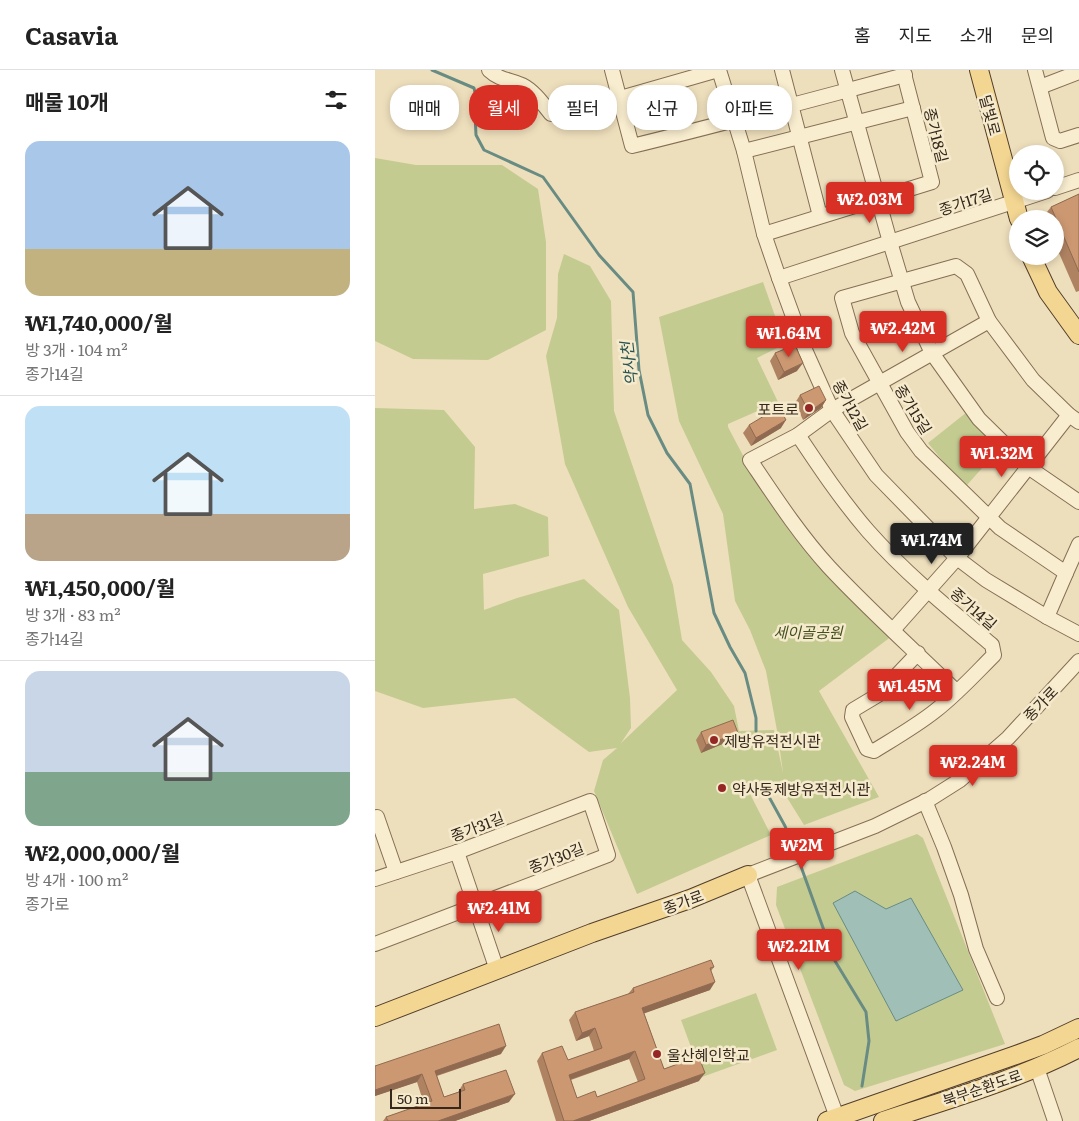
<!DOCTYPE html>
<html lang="ko">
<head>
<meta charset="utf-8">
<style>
  :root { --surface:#fff; --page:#f2f2f2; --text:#222; --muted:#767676; --line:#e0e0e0; --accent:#d93025 }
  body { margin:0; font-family:Literata,"Noto Sans KR",serif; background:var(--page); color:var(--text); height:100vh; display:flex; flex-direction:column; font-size:19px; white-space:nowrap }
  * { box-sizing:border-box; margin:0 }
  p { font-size:16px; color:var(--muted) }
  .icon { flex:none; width:28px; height:28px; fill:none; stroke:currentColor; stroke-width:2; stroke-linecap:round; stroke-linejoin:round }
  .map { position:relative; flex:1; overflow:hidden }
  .side { display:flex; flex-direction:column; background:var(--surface); width:375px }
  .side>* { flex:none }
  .banner { position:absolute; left:15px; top:15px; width:475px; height:45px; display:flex; gap:10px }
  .tools { position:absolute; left:634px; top:75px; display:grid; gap:10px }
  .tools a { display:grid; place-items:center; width:55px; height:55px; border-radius:50%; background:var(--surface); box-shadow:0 2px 8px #0003; font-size:25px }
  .scale { position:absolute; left:15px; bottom:12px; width:71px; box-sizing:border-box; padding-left:5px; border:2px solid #34271b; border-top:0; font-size:14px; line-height:18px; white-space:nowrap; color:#34271b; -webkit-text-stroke:4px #f5eacc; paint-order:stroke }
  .price { position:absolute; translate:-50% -42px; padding:0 11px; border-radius:5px; background:var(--accent); color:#fff; font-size:16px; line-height:32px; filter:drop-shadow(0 1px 2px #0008) }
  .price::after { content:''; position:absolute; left:50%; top:30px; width:15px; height:11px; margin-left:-8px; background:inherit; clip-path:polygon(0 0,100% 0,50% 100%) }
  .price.on { background:#222; color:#fff }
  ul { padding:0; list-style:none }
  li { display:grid; align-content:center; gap:10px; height:265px; padding:0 25px }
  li+li { border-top:1px solid var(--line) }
  li span { display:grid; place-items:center; height:155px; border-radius:15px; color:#555 }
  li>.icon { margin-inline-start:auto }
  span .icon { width:90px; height:90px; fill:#fffc; stroke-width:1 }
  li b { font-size:21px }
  h2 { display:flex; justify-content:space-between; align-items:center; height:60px; padding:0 25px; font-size:21px }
  .tag { padding:0 18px; border-radius:20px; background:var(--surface); box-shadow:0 2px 8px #0003; font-size:18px; line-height:45px }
  .tag.on { background:var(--accent); color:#fff }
  header { display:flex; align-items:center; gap:30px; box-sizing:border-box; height:70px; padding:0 25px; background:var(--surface); border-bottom:1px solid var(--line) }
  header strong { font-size:24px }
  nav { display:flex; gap:28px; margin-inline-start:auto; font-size:18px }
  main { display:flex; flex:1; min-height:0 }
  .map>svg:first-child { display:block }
</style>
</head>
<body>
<header>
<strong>Casavia</strong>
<nav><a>홈</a><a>지도</a><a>소개</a><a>문의</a></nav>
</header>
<main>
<section class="side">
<h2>매물 10개<svg class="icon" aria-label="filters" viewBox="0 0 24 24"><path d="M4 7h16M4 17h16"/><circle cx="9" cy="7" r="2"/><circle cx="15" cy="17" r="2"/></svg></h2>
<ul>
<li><span style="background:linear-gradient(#a9c7e8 70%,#c2b280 0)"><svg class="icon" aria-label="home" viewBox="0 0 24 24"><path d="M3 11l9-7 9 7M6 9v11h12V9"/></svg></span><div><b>₩1,740,000/월</b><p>방 3개 · 104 m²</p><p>종가14길</p></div></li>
<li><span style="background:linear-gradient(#bfe0f5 70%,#b9a48a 0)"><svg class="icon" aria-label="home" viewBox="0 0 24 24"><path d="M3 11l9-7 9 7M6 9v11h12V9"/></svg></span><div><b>₩1,450,000/월</b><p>방 3개 · 83 m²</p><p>종가14길</p></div></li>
<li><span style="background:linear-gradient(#c9d6e8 65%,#7fa58c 0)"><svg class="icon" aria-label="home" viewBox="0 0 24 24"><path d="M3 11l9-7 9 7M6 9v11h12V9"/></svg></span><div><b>₩2,000,000/월</b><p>방 4개 · 100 m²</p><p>종가로</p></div></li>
</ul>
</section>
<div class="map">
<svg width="704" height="1051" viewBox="0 0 704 1051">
  <rect width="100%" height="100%" fill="#eedfbc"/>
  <g fill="#c4cb91">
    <polygon points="0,88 41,95 127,95 163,119 171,172 171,260 113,290 38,289 0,271"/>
    <path d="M189 184 215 196 236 231 239 341 298 515 307 570 336 602 359 636 364 661 399 660 408 703 403 666 391 601 375 560 360 531 348 444 304 351 284 247 388 212 410 274 382 288 403 332 353 354V357C375 399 397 441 428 477 454 509 487 538 517 566L444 621 504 727 429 755 411 726 409 715 373 720 396 765 262 824 219 721 228 690 242 678 214 682 140 628 48 638 0 621V338L69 340 100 377 99 439 140 434 173 447 174 486 108 504 109 540 142 528 209 509 244 540 255 628 256 658 246 673 302 620 253 537 190 394 171 286 182 248 183 204Z"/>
    <polygon points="592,342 625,378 592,415 571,395 553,373"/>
    <polygon points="542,764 548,768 630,974 480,1021 469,1015 401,835 402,817"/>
    <polygon points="381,923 402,980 327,1007 306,950"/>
  </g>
  <polygon fill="#a0bfb6" stroke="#688c83" points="480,821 511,839 536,828 588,920 521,951 458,833"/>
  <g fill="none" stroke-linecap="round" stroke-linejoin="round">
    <g stroke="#688c83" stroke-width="3">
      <polyline points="57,0 99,18 102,31 100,45 101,65 109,80 168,107 224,185 258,222 264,300 273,345 292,383 315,414 339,543 355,577 370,603 381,648 381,661"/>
      <polyline points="388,716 410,756 421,783"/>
      <polyline points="424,791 460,891 491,942 494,971 487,1016"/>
    </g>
    <defs>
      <g id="minor">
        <path d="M114 0C126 11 134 9 147 15 159 21 168 34 176 44L197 41 228 33 343 0"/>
        <path d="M237 0 257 76C348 54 439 29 530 5"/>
        <polyline points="344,0 369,81 389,164 404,208 431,282 457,340 501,405 582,488 611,510 672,547 704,564"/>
        <polyline points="407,0 445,146"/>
        <polyline points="467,0 515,172 533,232 557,283 604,349 653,397 704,432"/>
        <polyline points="660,0 678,68 685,71 704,65"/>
        <polyline points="665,17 704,2"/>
        <polyline points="369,81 538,38"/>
        <polyline points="680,118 704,110"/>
        <polyline points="389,164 557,112 528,0"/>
        <polyline points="404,208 672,121"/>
        <polyline points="704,352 694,345 658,310 614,251 592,204 581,196 467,228 477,263 532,362 546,381 625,458 691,503 704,474"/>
        <polyline points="423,365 457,340 614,251"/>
        <polyline points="672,547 691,503"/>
        <polyline points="518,560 582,488 694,345"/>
        <path d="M543 583 503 625 478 640 477 647 492 679 499 681C520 668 541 656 560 641 582 624 600 604 619 585L617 575C574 539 530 503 493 461 467 431 445 398 423 365L375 390C400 427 424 464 454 497 494 540 540 581 582 622"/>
        <polyline points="550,731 569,777 586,825 601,879 622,928"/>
        <polyline points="0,748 2,747 21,802"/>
        <polyline points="82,782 122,900"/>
        <polyline points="0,809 82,782 215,731 233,785 0,874"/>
        <polyline points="662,998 680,1051"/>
        <polyline points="462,1047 373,805 500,756 555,729 585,710 633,668 704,591"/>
      </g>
      <g id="major">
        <polyline points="604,0 644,149"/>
        <polyline points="656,186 673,222 704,265"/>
        <polyline points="0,947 217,863 315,829 373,805"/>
        <polyline points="452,1051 641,985 668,975 704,958"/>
        <path d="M508 1051C574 1029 642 1010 704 978"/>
      </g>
    </defs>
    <use href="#minor" stroke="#856f56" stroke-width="16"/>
    <use href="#major" stroke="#523e2b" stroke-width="20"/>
    <use href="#minor" stroke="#f9edcf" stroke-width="14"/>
    <use href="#major" stroke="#f3d692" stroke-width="18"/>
  </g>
  <g fill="#af8362" fill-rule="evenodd">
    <polygon points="704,124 704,221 701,222 680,174 680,149 669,149 668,147 676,137"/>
    <polygon points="400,283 422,301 403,310 395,291"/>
    <polygon points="425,325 451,330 446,338 428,350 420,333"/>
    <polygon points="374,355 406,358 376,376 368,363"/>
    <polygon points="326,662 363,663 357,670 326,683 321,670"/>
    <path d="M339 897 336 901 335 920 269 943 289 999 305 993 309 987 324 1011 214 1051H181L162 991 167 983 193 990 219 981 214 966 201 971 194 950 200 942 253 924 258 918ZM254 989 263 1012 222 1027 202 1028 196 1010Z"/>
    <polygon points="126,984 62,1006 69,1027 83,1022 88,1014 134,1032 80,1051 8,1051 11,1047 49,1034 42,1012 0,1026 0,996"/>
  </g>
  <g fill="#8f6a50">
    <polygon points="428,293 422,301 403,310 409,302"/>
    <polygon points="451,330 446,338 428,350 434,342"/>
    <polygon points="411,350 406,358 376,376 381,368"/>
    <polygon points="363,663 357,670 326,683 331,675"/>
    <polygon points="340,912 335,920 262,946 267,938"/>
    <polygon points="220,958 214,966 201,971 207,963"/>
    <polygon points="131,976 126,984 54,1008 60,1001"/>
    <polygon points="260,981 254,989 188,1012 194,1005"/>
    <polygon points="330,1003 324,1011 214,1051 198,1051"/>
    <polygon points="47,1004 42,1012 0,1026 0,1020"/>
    <polygon points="140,1024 134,1032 80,1051 63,1051"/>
  </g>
  <g fill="#cc9872" stroke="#8f6a50" fill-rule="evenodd">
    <polygon points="704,124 704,202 676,137"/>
    <polygon points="420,275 428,293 409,302 400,283"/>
    <polygon points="444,316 451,330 434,342 425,325"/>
    <polygon points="404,337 411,350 381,368 374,355"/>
    <polygon points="358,650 363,663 331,675 326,662"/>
    <path d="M336 890 339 897 335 898 340 912 267 938 289 999 311 991 309 987 322 982 330 1003 198 1051H189L167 983 187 976 193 990 227 978 220 958 207 963 200 942 259 922 258 918ZM260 981 270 1009 222 1027 220 1021 202 1028 194 1005Z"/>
    <polygon points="124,954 131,976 60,1001 69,1027 90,1020 88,1014 131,1000 140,1024 63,1051 13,1051 11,1047 57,1031 47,1004 0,1020 0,996"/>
  </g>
  <g fill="#942626" stroke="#f5eacc" stroke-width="2">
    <circle cx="434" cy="338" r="5"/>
    <circle cx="339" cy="670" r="5"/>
    <circle cx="347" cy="718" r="5"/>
    <circle cx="282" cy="984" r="5"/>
  </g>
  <g text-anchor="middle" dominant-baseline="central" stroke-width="5" stroke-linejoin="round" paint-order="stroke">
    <g font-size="15" fill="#34271b" stroke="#f5eacc">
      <text transform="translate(616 45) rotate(75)">달빛로</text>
      <text transform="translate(562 65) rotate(76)">종가18길</text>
      <text transform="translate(590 131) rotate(-18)">종가17길</text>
      <text transform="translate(476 335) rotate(61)">종가12길</text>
      <text transform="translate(539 339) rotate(58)">종가15길</text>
      <text transform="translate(599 538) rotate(41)">종가14길</text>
      <text transform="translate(665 633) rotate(-46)">종가로</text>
      <text transform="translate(102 756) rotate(-21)">종가31길</text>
      <text transform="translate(181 787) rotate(-21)">종가30길</text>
      <text transform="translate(308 831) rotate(-20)">종가로</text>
      <text transform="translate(607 1017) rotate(-19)">북부순환도로</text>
    </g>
    <g font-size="15" fill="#34271b" stroke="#f5eacc" text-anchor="start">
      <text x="424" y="338" text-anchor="end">포트로</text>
      <text x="349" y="670">제방유적전시관</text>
      <text x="357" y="718">약사동제방유적전시관</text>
      <text x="292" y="984">울산혜인학교</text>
    </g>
    <g font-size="15" font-style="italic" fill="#445121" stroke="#f5eacc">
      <text x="433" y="561">세이골공원</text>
    </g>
    <g font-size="16" font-style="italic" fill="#2a5452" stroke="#f5eacc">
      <text transform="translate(253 294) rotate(-97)">약사천</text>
    </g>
  </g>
</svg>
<div class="tools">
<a><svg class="icon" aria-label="locate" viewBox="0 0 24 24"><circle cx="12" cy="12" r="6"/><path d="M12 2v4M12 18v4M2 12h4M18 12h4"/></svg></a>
<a><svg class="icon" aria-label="layers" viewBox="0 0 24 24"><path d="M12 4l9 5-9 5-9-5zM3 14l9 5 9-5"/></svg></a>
</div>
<div class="scale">50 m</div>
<b class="price" style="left:495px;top:154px">₩2.03M</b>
<b class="price" style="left:528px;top:283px">₩2.42M</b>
<b class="price" style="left:414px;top:288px">₩1.64M</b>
<b class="price" style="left:627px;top:408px">₩1.32M</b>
<b class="price on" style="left:557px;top:495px">₩1.74M</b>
<b class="price" style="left:535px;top:641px">₩1.45M</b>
<b class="price" style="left:598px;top:717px">₩2.24M</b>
<b class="price" style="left:427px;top:800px">₩2M</b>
<b class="price" style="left:124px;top:863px">₩2.41M</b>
<b class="price" style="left:424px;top:901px">₩2.21M</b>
<div class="banner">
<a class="tag">매매</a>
<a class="tag on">월세</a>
<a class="tag">필터</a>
<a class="tag">신규</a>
<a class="tag">아파트</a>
</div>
</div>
</main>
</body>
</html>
